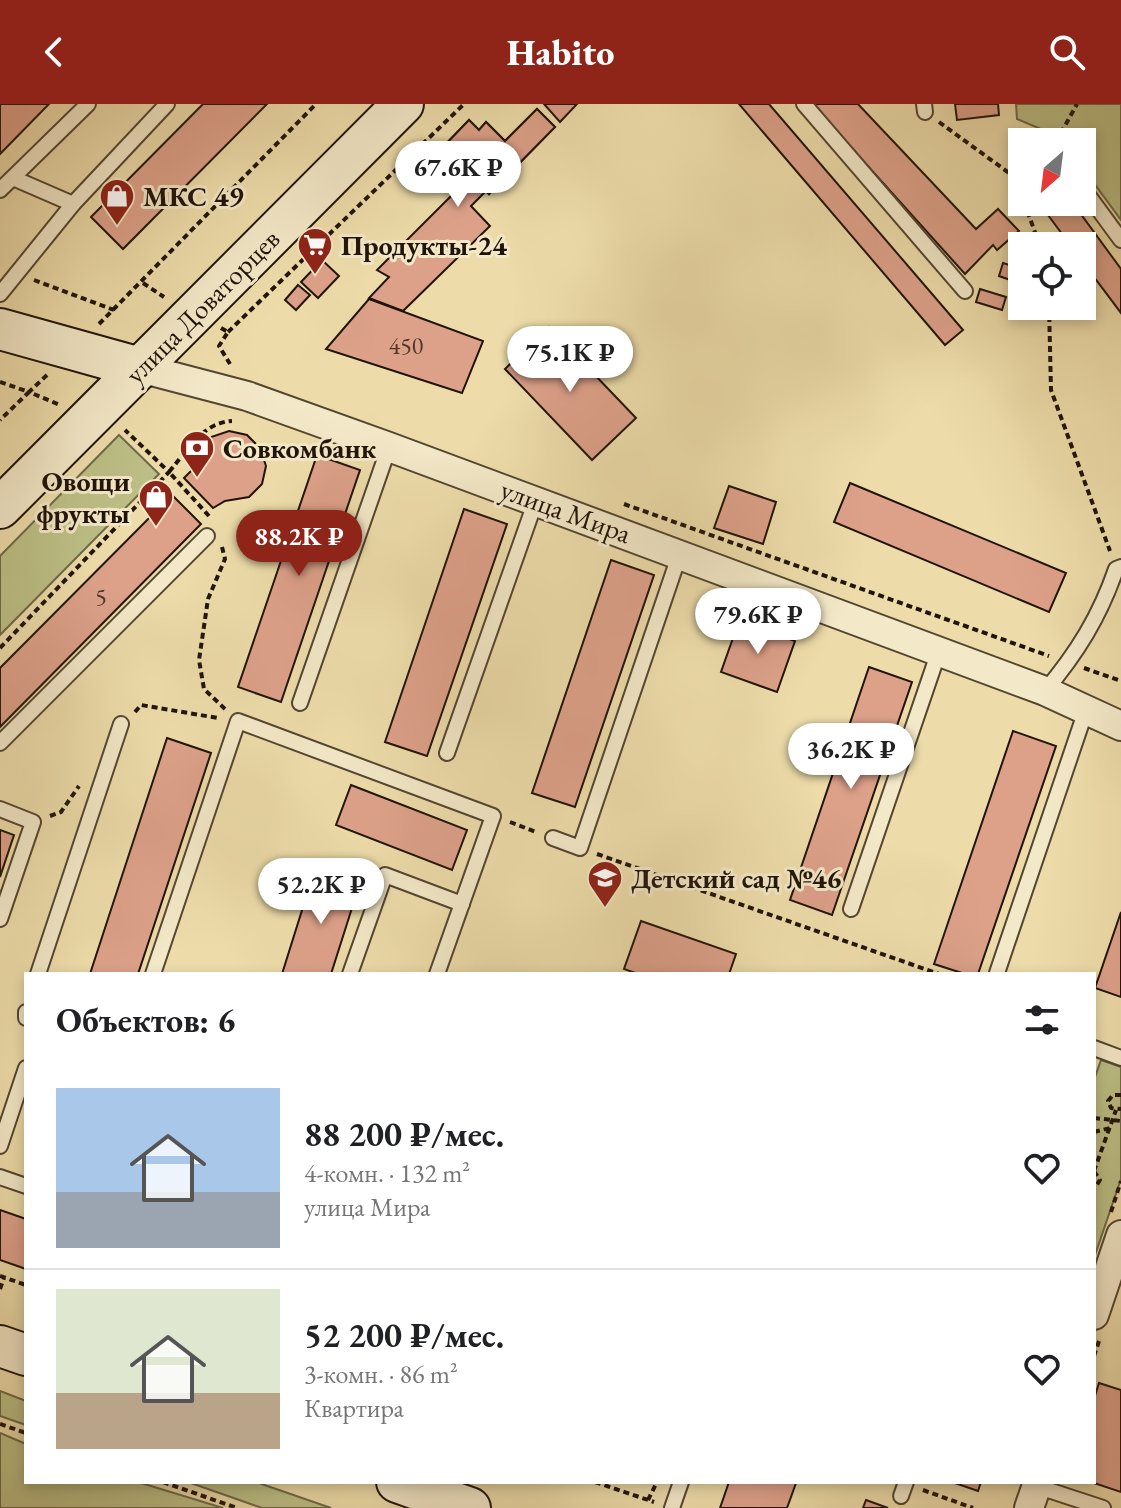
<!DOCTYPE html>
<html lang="ru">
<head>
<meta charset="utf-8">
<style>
  :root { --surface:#fff; --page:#f2f2f2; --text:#202124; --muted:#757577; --line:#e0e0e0; --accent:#8f2418 }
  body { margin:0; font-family:"EB Garamond",serif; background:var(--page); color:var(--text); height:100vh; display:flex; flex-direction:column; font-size:30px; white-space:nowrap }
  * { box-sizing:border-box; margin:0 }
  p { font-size:26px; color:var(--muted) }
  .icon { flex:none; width:44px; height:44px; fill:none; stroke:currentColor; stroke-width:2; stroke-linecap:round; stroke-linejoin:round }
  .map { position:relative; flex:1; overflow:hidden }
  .sheet { position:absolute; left:24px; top:868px; width:1072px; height:512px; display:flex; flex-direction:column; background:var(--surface); border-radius:0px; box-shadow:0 4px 12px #0003 }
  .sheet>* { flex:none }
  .needle { width:52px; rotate:208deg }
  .tools { position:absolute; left:1008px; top:24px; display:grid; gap:16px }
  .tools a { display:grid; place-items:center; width:88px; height:88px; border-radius:0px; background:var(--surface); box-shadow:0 4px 12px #0003; font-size:40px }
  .price { position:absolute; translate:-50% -68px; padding:0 18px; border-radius:28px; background:#fff; color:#222; font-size:26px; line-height:52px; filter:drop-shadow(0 2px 4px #0008) }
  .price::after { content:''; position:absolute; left:50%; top:48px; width:24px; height:18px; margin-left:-12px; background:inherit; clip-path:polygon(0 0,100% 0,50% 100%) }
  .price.on { background:var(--accent); color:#fff }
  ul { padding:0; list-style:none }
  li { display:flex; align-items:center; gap:24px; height:200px; padding:0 32px }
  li+li { border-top:2px solid var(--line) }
  li span { display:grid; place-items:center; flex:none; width:224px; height:160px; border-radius:0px; color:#555 }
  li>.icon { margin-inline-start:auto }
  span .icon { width:96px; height:96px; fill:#fffc; stroke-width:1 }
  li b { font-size:34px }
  h2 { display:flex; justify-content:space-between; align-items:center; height:96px; padding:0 32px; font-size:34px }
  header { display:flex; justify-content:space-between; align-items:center; height:104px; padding:0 32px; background:var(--accent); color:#fff; font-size:36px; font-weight:800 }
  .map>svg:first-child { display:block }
</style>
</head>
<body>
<header><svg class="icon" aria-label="back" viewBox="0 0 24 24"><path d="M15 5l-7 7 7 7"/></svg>Habito<svg class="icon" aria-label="search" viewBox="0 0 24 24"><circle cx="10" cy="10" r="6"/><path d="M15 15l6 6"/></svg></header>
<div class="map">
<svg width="1121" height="1404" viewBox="0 0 1121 1404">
  <rect width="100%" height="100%" fill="#eddcaa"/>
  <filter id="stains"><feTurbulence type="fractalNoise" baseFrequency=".0025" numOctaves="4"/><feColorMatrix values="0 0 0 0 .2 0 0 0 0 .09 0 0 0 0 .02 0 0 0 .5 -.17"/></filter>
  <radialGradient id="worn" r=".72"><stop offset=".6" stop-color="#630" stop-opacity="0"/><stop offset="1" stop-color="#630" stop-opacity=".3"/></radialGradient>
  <g fill="#bcbf86" stroke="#6e6a48" stroke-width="2">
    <polygon points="1016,0 1121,0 1121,116 1082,63 1082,38 1064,38 1060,33 1017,15"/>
    <polygon points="119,331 159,370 0,531 0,452"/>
    <polygon points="1101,956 1121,963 1121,1075 1094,1154 1094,976"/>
    <polygon points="0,1287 26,1297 26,1321 0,1312"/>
    <polygon points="0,1329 26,1340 26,1378 138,1378 223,1404 0,1404"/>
    <polygon points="188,1378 256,1378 331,1404 262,1404"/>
  </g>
  <g fill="#dda18a" stroke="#201409" stroke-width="2">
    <polygon points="0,0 49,0 0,50"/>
    <polygon points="203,0 267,0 123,145 91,113"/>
    <polygon points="544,0 577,0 560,18"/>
    <polygon points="739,0 769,0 963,226 945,241"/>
    <polygon points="812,0 858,0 976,125 998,105 1019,127 997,146 993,141 965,170"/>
    <polygon points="955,0 998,0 999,11 957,16"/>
    <polygon points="537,5 555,23 489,90 486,87 471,102 490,122 403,207 369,194 389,173 377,166 456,87 459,91 475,76 442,44 469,16 479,26 486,18 505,37"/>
    <polygon points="537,5 555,23 489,90 442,44 469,16 479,26 486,18 505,37"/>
    <polygon points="1057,98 1072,98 1121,165 1121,209 1082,157 1082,142 1071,142 1045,107"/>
    <polygon points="322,156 339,172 318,194 301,178"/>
    <polygon points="1003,159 1022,165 1022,180 999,172"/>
    <polygon points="298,181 310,191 296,206 285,196"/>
    <polygon points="980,185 1006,193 1002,206 976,198"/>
    <polygon points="369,195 483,237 462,289 326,245"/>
    <polygon points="549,223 636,314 592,356 505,265"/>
    <polygon points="229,327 247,331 260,344 266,362 262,380 249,393 225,397 213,404 184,374 194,364 198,346 211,333"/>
    <polygon points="317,351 360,366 281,598 238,583"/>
    <polygon points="850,379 1066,469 1049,508 834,418"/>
    <polygon points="729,382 776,398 763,440 714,424"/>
    <polygon points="172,391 201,420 0,623 0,564"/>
    <polygon points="464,405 507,420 427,652 385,638"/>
    <polygon points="611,456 654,471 575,703 532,689"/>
    <polygon points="739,517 795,537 777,588 721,568"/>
    <polygon points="869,563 912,578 832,811 790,796"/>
    <polygon points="1013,627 1056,642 978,870 965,870 934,860"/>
    <polygon points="167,634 211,649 138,870 90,870"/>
    <polygon points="351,681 467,726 452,766 336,721"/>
    <polygon points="0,726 14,731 0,773"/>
    <polygon points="314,768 359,782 331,870 282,870"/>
    <polygon points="1121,808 1121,893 1095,884"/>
    <polygon points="641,817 736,850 729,870 638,870 624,865"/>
    <polygon points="0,1106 26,1115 26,1165 0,1156"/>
    <polygon points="1099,1279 1121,1286 1121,1388 1091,1378 1094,1378 1094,1295"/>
    <polygon points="729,1378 794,1378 796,1379 787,1404 720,1404"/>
    <polygon points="952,1378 981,1378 978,1387"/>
    <polygon points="866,1396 888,1404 863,1404"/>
  </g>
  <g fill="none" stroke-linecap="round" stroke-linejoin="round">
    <defs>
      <g id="lane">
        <polyline points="804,0 965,187"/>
        <polyline points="924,0 925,8"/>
        <polyline points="13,74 73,100"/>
        <polyline points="0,86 88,0"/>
        <polyline points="1085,87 1121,136"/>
        <polyline points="0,190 73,100 167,0"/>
        <path d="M1045 587C1077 549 1100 512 1116 465L1121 463"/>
        <polyline points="300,599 389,343"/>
        <polyline points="0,639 207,432"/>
        <polyline points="447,649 536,396"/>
        <polyline points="0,705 33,718 0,815"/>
        <polyline points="553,734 580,744 680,449"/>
        <polyline points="851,805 939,547"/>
        <polyline points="997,869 1086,606"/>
        <polyline points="38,870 121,620"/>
        <polyline points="153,870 238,617 493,712 437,870"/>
        <polyline points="350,870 385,771 462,800"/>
        <polyline points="26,908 26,914"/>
        <polyline points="1094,944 1121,954"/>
        <polyline points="0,1042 26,964"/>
        <polyline points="0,1073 26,1082"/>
        <polyline points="1036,1382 1103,1404"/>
        <polyline points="901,1392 906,1378"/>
        <polyline points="672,1404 681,1378"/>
      </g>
      <g id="street">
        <polyline points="140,264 247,292 389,343 1045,587 1121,622"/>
        <polyline points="1094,1211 1121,1131"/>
        <polyline points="1029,1404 1038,1378"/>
      </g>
      <g id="secondary">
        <polyline points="0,225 140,264"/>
        <polyline points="0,404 403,0"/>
        <polyline points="0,1242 26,1251"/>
        <polyline points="397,1378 470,1404"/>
      </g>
    </defs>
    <use href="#lane" stroke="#534631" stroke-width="18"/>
    <use href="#street" stroke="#534631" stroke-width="32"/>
    <use href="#secondary" stroke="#201409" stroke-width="44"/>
    <g stroke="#201409" stroke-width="4" stroke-dasharray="6 4" stroke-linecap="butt">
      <polyline points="939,18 1016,74 1022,92"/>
      <polyline points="1056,38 1077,0"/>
      <polyline points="1024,98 1040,142"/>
      <polyline points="34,176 114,206"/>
      <polyline points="143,179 164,193"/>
      <polyline points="1049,202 1051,286 1110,447"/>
      <polyline points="99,220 316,0"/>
      <polyline points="221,224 228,228 219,242 230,260"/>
      <polyline points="228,228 464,0"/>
      <polyline points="47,271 29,288 60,301"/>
      <polyline points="0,278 29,288 0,316"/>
      <polyline points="624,400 1049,552"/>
      <path d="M209 412 169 368C186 348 203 318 232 317"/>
      <polyline points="222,443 225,455 208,495 199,556 204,585 225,605"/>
      <polyline points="0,544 169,368 125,326"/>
      <polyline points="1084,564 1121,577"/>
      <polyline points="135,608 141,601 218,614"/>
      <polyline points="50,712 61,708 79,682"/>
      <polyline points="510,718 536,728"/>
      <polyline points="597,750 939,870"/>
      <polyline points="1121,991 1113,991 1108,997 1111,1004 1121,1005"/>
      <polyline points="1094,1014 1121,1017"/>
      <polyline points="1094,1028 1110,1024"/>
      <polyline points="1094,1067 1116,1006"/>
      <polyline points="1094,1067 1100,1076 1094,1085"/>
      <polyline points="1111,1108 1121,1077"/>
      <polyline points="0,1172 26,1181"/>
      <polyline points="0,1185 4,1174"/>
      <polyline points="1094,1252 1099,1237"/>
      <polyline points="0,1320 26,1329"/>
      <polyline points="163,1378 237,1404"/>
      <polyline points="595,1378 654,1398"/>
      <polyline points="923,1386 973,1404"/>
      <polyline points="648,1396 657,1378"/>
    </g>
    <use href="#lane" stroke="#f3e8c8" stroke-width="14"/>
    <use href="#street" stroke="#f3e8c8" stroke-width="28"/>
    <use href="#secondary" stroke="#f3e8c8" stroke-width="40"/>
  </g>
  <defs>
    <symbol id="shop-pin" viewBox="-11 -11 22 30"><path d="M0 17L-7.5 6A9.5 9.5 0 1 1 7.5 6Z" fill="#8f2418" stroke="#f3e8c8"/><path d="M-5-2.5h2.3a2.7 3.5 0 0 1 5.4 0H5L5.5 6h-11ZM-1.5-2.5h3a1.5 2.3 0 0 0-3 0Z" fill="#fff"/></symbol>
    <symbol id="supermarket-pin" viewBox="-11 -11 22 30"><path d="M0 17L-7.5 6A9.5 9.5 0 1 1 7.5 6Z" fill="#8f2418" stroke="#f3e8c8"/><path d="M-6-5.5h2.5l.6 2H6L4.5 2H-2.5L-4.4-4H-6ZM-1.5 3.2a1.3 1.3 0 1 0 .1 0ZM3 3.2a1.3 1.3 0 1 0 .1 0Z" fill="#fff"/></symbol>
    <symbol id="bank-pin" viewBox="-11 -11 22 30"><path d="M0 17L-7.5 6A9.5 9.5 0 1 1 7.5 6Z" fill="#8f2418" stroke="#f3e8c8"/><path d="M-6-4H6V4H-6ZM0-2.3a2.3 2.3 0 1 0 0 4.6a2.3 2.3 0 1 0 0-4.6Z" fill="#fff"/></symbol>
    <symbol id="school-pin" viewBox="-11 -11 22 30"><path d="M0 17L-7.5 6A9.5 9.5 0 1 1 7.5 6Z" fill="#8f2418" stroke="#f3e8c8"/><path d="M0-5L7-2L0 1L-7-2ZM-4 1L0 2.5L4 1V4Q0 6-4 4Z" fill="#fff"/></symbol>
  </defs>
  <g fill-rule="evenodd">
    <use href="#shop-pin" x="97" y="72" width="40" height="54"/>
    <use href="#supermarket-pin" x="295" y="121" width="40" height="54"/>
    <use href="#bank-pin" x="177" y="324" width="40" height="54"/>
    <use href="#shop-pin" x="136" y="373" width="40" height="54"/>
    <use href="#school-pin" x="585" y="754" width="40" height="54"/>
  </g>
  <g text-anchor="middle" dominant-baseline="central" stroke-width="6" stroke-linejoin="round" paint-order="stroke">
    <g font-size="24" fill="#4f3729">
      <text x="406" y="241">450</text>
      <text x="101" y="492">5</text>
    </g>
    <g font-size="28" font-weight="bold" fill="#201409" stroke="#f3e8c8" text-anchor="start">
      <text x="143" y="92">МКС 49</text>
      <text x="341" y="141">Продукты-24</text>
      <text x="223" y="344">Совкомбанк</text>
      <text x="130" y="377" text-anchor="end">Овощи<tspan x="130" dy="32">фрукты</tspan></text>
      <text x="631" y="774">Детский сад №46</text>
    </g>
    <g font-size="28" fill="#201409" stroke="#f3e8c8">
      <text transform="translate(202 202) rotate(-45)">улица Доваторцев</text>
      <text transform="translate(566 407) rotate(20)">улица Мира</text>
    </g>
  </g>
  <rect width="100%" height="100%" filter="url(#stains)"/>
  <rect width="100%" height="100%" fill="url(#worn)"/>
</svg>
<div class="tools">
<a><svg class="needle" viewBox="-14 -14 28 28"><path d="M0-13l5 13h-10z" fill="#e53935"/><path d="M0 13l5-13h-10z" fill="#757577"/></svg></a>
<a><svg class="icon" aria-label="locate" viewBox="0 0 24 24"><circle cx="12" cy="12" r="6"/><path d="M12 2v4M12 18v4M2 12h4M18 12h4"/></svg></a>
</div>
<b class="price" style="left:458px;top:105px">67.6K ₽</b>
<b class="price" style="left:570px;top:290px">75.1K ₽</b>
<b class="price on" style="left:299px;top:474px">88.2K ₽</b>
<b class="price" style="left:758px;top:552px">79.6K ₽</b>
<b class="price" style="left:851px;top:687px">36.2K ₽</b>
<b class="price" style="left:321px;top:822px">52.2K ₽</b>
<section class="sheet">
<h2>Объектов: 6<svg class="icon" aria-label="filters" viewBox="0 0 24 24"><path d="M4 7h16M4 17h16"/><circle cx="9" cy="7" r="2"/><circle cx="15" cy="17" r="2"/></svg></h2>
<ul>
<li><span style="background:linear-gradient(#a9c7e8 65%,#9aa5b1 0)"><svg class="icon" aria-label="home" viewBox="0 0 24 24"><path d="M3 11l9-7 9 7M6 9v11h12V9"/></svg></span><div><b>88 200 ₽/мес.</b><p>4-комн. · 132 m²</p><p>улица Мира</p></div><svg class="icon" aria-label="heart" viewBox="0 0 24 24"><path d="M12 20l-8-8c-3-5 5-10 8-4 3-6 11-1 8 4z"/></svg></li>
<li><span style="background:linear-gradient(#dfe7d0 65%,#b9a48a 0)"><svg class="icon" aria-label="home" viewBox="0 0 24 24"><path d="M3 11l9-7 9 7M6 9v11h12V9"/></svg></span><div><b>52 200 ₽/мес.</b><p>3-комн. · 86 m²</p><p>Квартира</p></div><svg class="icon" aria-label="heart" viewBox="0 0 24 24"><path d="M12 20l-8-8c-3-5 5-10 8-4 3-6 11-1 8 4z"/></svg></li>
</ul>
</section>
</div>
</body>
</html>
